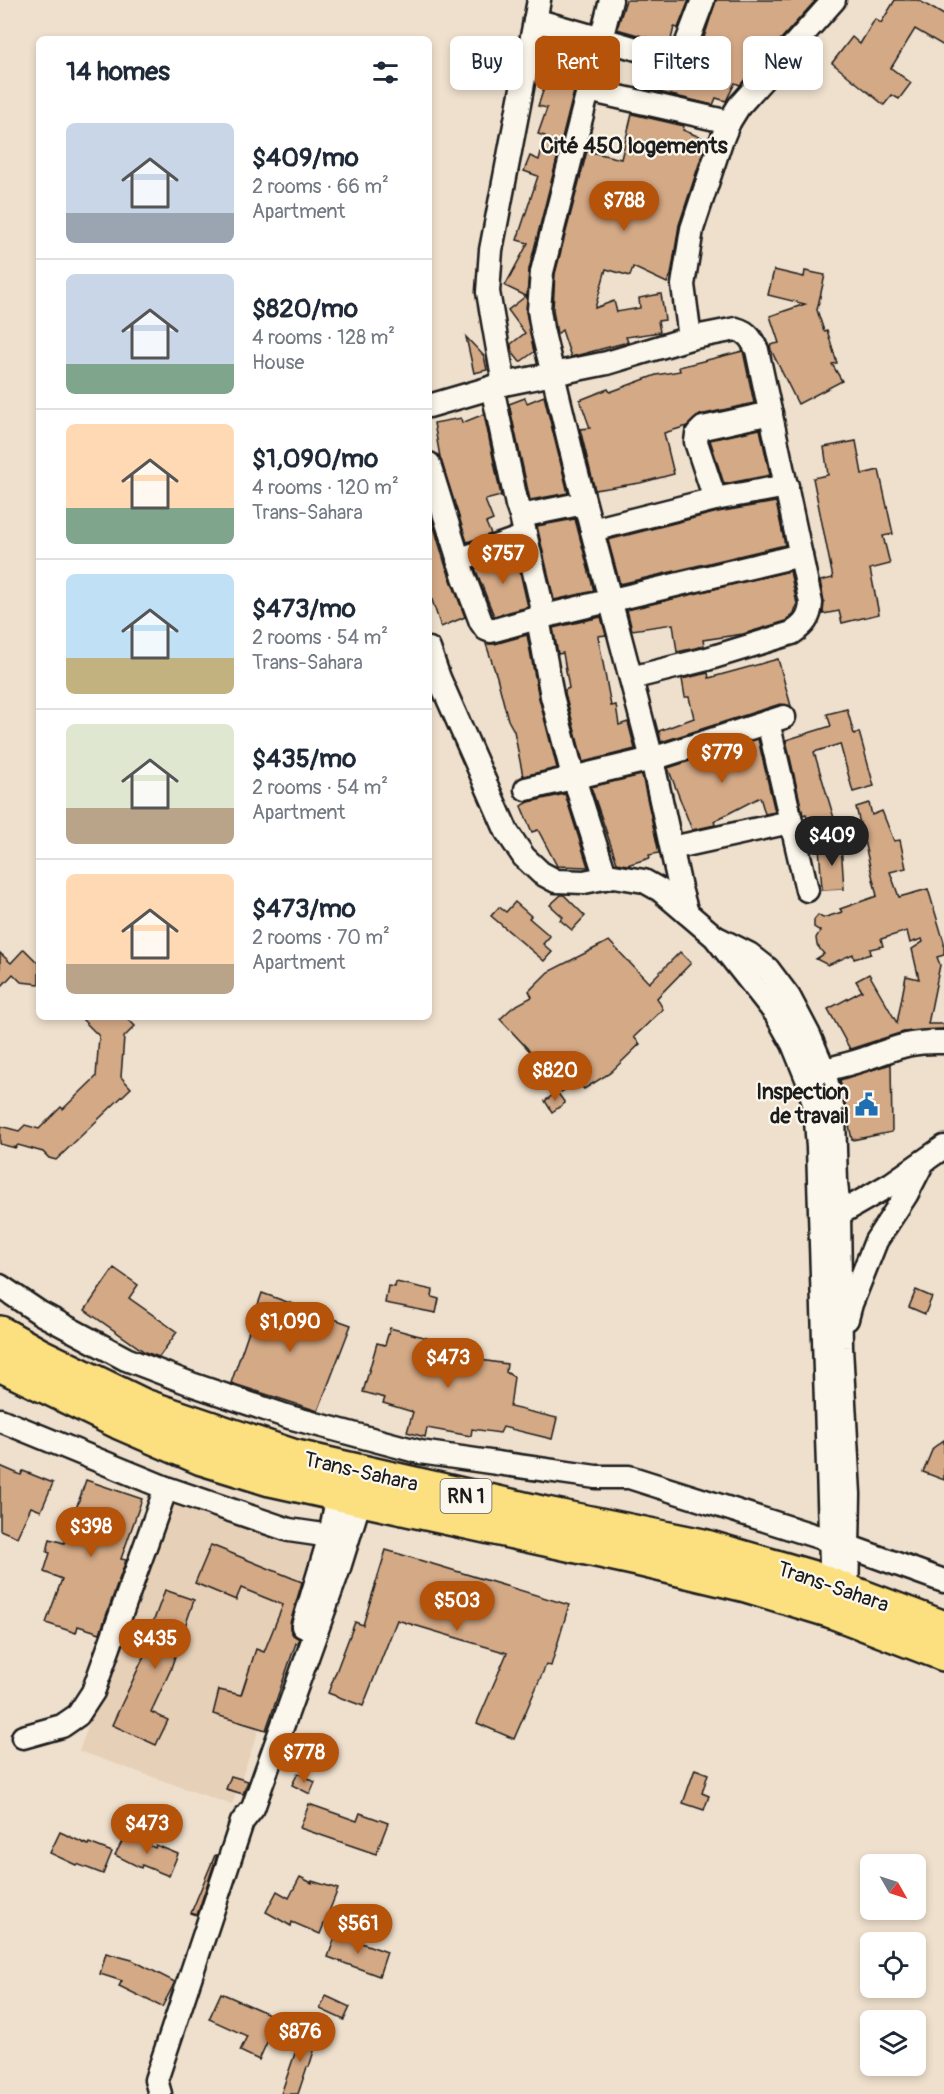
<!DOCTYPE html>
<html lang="en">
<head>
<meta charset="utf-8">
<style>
  :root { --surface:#fff; --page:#f6f6f7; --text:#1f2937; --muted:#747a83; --line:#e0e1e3; --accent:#b45309 }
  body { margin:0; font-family:Pangolin,sans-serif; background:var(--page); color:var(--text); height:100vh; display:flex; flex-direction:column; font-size:22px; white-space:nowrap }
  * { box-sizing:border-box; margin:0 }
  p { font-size:20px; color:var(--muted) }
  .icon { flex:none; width:33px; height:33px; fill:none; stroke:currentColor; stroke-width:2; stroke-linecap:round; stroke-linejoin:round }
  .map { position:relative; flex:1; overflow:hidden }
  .sheet { position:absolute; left:36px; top:36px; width:396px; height:984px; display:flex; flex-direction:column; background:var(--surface); border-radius:9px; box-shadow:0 3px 9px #0003 }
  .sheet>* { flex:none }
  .top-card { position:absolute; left:450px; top:36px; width:404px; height:54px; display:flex; gap:12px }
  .needle { width:39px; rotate:129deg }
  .fabs { position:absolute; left:860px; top:1854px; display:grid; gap:12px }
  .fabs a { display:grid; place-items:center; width:66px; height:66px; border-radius:9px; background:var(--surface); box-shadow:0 3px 9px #0003; font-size:30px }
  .price { position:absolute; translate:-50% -51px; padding:0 14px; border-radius:21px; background:var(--accent); color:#fff; font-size:20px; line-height:39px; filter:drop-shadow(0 2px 3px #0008) }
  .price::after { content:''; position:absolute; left:50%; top:36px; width:18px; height:14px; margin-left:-9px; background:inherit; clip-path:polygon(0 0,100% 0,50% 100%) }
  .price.selected { background:#222; color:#fff }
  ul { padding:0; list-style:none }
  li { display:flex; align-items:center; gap:18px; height:150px; padding:0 30px }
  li+li { border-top:2px solid var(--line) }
  li span { display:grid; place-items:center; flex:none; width:168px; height:120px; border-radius:9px; color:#555 }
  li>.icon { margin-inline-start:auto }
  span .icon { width:72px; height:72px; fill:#fffc; stroke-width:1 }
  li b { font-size:26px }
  h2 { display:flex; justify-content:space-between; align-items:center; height:72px; padding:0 30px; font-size:26px }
  .chip { padding:0 21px; border-radius:9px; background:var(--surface); box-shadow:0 3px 9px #0003; font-size:21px; line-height:54px }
  .chip.selected { background:var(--accent); color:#fff }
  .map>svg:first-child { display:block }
</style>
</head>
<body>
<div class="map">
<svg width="944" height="2094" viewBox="0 0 944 2094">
  <rect width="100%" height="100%" fill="#efe0cd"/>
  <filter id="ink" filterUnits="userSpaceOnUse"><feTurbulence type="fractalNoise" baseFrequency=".0167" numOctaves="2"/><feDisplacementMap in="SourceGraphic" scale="12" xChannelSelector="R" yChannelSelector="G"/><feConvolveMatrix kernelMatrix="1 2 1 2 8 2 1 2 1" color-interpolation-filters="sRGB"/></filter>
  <g filter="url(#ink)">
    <polygon fill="#e7d0b8" points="171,1496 323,1550 232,1805 79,1751"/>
    <g fill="#d4a986" stroke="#1c1c1c" stroke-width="1.5">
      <polygon points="626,0 689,0 678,28 674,27 670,44 617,29"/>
      <polygon points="716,0 816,0 772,49 761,45 756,60 756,67 740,85 735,83 726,101 716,98 713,105 638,87 645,65 665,70 677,70 686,67 694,69"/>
      <polygon points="895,0 918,0 944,15 944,46 915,29 891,68 911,83 899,99 892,95 884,105 832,63 852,37 860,44 875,19 881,23"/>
      <polygon points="560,41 585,48 529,269 526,312 534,352 520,362 512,352 511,344 525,333 508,310 526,296 505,286 528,243 517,240 538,176 524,171 530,156 539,160 545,136 538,134 547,108 538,106"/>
      <polygon points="632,114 684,126 683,130 707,140 679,225 671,275 667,283 633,267 630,276 606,269 595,308 614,301 617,312 640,308 639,298 661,294 665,320 658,321 660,332 626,337 628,342 571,357 562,330 557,334 553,309 555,274 587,151 621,159"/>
      <polygon points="774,270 804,277 805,271 825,275 817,310 824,331 827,330 837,363 832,364 842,381 798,404 771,350 770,345 779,343 770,316 805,304 768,295"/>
      <polygon points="466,337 484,356 487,370 474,373"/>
      <polygon points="743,351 754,403 700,415 687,426 664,433 674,474 640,483 595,490 580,429 590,428 580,400 608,389 610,392 656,375 680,371 679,367"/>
      <polygon points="544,396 568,493 530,500 509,404 525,398 527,403"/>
      <polygon points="484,414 501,496 485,500 493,520 486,523 491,534 467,542 440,457 434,423 461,418 462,423"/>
      <polygon points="760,429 770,475 724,484 710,440"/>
      <polygon points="856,441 862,474 879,470 893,534 883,536 890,564 870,569 879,614 842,623 839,611 823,614 824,601 820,581 833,578 813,478 828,475 824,447"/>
      <polygon points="776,502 785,545 620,584 608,540 718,512"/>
      <polygon points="429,510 445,564 465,617 441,627 429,591"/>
      <polygon points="575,519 594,591 554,600 537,526"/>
      <polygon points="516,554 528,607 494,616 475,568"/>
      <polygon points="790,571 797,604 794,613 786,621 743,634 703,640 704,646 677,652 673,624 632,630 627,610"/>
      <polygon points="601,617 606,635 598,636 611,706 616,705 619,725 628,722 635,749 583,762 565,693 565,690 569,688 563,653 558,654 553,628"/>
      <polygon points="527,635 539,698 557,768 523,776 514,731 508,720 497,677 486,644 495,644"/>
      <polygon points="778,659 791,706 780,704 661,742 659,731 694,718 689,697 685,697 682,679 708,673 709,678"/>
      <polygon points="847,709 854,734 859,732 874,786 853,792 840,744 814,752 834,818 822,822 825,834 813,837 806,814 803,815 786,740 831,726 827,714"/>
      <polygon points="758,739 775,812 765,814 760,797 714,821 715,825 692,830 668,768"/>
      <polygon points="642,775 659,853 649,855 650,858 627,865 617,863 591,787"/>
      <polygon points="565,794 588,867 557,866 538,830 532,832 521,806 529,802"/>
      <polygon points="869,803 872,815 882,811 894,841 900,840 906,868 890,872 899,897 928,889 944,942 944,955 937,957 940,965 928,1024 944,1024 944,1029 903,1032 850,1049 828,1009 862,991 856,981 869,974 897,1023 906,976 919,979 912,949 923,942 922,939 910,943 907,931 881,939 883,946 870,949 871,954 854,959 853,954 828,965 816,959 824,954 817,945 816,938 820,931 814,927 814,920 818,915 823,918 842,912 840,909 877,896 856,807"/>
      <polygon points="841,844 844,889 822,890 819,846"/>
      <polygon points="561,895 564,895 585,916 572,930 560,920 563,917 550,905"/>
      <polygon points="515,902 531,916 529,918 550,936 543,944 552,952 544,961 491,916 499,907 506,912"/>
      <polygon points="609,941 649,983 680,952 691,963 657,998 663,1009 634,1037 640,1044 610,1073 584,1089 578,1083 561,1092 553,1076 500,1019 513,1007 532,997 529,991 548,972"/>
      <polygon points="24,949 39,964 39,984 21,982 13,974 0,988 0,953 11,963"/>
      <polygon points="80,1017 126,1017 135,1026 124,1037 121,1077 131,1088 56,1160 49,1158 43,1152 18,1145 15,1148 0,1144 0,1126 19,1131 25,1125 39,1129 61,1107 63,1109 96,1077 99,1036"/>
      <polygon points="891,1064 892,1132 852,1140 840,1080"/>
      <polygon points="557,1092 565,1103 552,1112 545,1101"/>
      <polygon points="114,1268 138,1285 129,1298 177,1332 159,1357 145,1352 85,1310"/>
      <polygon points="396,1282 433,1290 432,1297 439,1299 436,1313 385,1303 388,1286 395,1287"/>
      <polygon points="916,1290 932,1297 925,1314 909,1307"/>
      <polygon points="262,1293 351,1325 318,1411 231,1383"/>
      <polygon points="390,1328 442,1342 439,1354 507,1364 506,1372 514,1377 510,1407 557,1418 552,1439 503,1427 500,1433 472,1429 471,1436 427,1428 425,1437 407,1432 413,1412 383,1403 385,1398 363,1392 377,1343 385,1345"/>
      <polygon points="944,1440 944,1480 923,1472 933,1448"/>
      <polygon points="0,1466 21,1475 23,1471 53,1483 41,1511 31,1507 17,1537 0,1530"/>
      <polygon points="86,1480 142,1499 121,1559 126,1560 100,1633 78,1626 76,1633 46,1623 62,1579 44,1572 50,1553 47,1552 50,1539 64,1543"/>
      <polygon points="211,1545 302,1582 290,1623 290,1629 293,1635 299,1639 298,1644 296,1643 266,1730 213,1714 219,1690 241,1695 256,1649 264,1652 283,1605 241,1588 236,1600 195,1583"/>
      <polygon points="386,1550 569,1605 551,1666 546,1665 514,1739 477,1723 507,1653 397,1620 363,1706 328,1693 355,1622 363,1625"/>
      <polygon points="165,1590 194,1600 170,1671 151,1712 168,1720 156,1745 112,1725 151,1641 147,1639"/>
      <polygon points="695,1769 708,1774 702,1793 709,1796 704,1810 683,1803"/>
      <polygon points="298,1773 315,1782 310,1794 292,1785"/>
      <polygon points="231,1776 248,1781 243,1794 226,1789"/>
      <polygon points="309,1804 357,1821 360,1813 388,1823 376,1854 300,1828"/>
      <polygon points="60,1832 88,1845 89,1843 112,1852 103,1874 77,1864 76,1865 50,1853"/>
      <polygon points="126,1834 155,1848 156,1845 178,1854 169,1876 142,1865 141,1868 115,1855"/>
      <polygon points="215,1855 217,1855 197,1915 191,1913"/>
      <polygon points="300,1877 312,1883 312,1881 338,1889 320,1934 292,1922 291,1926 266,1912 277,1891 289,1898"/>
      <polygon points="336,1934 387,1952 379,1976 328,1957"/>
      <polygon points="106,1953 132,1960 175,1982 162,2007 119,1986 122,1981 100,1974"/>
      <polygon points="221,1993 278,2018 259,2060 240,2051 247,2036 209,2019"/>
      <polygon points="326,1996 350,2007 344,2020 320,2009"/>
      <polygon points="303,2030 319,2035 309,2067 307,2067 298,2094 281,2094"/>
    </g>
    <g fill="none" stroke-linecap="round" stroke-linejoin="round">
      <defs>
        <g id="minor">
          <polyline points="611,0 542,272 539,310 542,329 575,466 652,759 681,892 687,913"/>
          <polyline points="535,20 665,57 676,57 683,53 703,0"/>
          <polyline points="588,90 729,122"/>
          <polyline points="690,338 683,285 692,229 720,144 729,122 739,106 834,0"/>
          <polyline points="504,384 488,292 491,250 539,0"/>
          <polyline points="492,387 517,505 521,516 542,606 539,624 552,696 572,772 606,878"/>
          <path d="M429 406 504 384 607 363 690 338 736 329C748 332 752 340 757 350L811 603C810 618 804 625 792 633L707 659 631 678"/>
          <polyline points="429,464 464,577 481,622 486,629 491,631 541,617 801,555"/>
          <polyline points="715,499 696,442 697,434 703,428 771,413"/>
          <polyline points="521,516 584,503"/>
          <polyline points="592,530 715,499 787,486"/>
          <polyline points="458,560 525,536"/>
          <polyline points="429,649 439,678 507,832 524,857 541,873 556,881 584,882 614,876 644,881 660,890 715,937 776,1014 793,1044 808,1081 815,1108 818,1147 832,1596"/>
          <polyline points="768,722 807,890"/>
          <polyline points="526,789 652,759 784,717"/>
          <polyline points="672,848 790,822"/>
          <polyline points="719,939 749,954 768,969 789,997 809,1035 824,1070 834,1116 836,1182 839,1214 841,1347 849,1494 847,1602"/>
          <path d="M824 1070C839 1066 855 1063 870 1057 901 1046 910 1041 944 1042"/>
          <polyline points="828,1217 839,1214 891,1184 944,1147"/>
          <polyline points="0,1286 40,1313 126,1359 194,1385 289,1417 420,1452 596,1477 629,1477 847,1546 944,1581"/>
          <polyline points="847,1319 851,1304 876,1241 906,1195 923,1162"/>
          <polyline points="0,1420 166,1488 289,1530 344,1538"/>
          <polyline points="303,1626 330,1536 338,1494 343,1481"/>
          <polyline points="23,1737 62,1726 78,1715 93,1692 166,1488"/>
          <polyline points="160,2094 156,2080 242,1822 253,1808 338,1571 364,1487"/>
        </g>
        <g id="highway">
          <polyline points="0,1333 39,1355 144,1406 292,1456 546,1514 703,1546 810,1577 944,1628"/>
          <polyline points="0,1364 119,1422 202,1458 270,1479 637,1559 746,1585 832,1611 944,1654"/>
        </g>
      </defs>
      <use href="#minor" stroke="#1c1c1c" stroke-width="27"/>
      <use href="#highway" stroke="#1c1c1c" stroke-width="38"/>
      <use href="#minor" stroke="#fbf7ec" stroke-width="22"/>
      <use href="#highway" stroke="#fce080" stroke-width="33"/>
    </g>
  </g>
  <defs>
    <symbol id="civic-bare" viewBox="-9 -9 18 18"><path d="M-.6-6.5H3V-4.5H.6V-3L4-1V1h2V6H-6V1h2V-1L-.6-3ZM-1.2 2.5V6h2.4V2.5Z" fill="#1f6fb2" stroke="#fbf7ec" stroke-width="2.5" paint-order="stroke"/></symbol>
  </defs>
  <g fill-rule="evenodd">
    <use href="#civic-bare" x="850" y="1088" width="33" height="33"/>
  </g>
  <g text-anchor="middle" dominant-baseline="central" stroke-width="4.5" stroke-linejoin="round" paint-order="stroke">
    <rect fill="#fbf7ec" stroke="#5f5e5a" stroke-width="1.5" x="440.5" y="1479" width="51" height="34" rx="4.5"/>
    <g font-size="20" font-weight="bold" fill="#1c1c1c">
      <text x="466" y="1496">RN 1</text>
    </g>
    <g font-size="21" font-weight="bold" fill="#1c1c1c" stroke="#fbf7ec" text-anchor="end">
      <text x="849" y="1092">Inspection<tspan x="849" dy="24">de travail</tspan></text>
    </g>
    <g font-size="21" fill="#1c1c1c" stroke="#fbf7ec">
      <text transform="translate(361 1472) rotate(13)">Trans-Sahara</text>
      <text transform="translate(833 1587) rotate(19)">Trans-Sahara</text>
    </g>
    <g font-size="22" font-weight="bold" fill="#1c1c1c" stroke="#fbf7ec">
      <text x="634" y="146">Cité 450 logements</text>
    </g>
  </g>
</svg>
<div class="fabs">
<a><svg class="needle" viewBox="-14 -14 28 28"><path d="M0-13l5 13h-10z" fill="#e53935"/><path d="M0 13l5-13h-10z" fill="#747a83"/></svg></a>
<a><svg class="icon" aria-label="locate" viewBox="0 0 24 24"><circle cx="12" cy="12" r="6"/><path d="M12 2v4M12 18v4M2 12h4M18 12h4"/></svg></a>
<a><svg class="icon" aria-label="layers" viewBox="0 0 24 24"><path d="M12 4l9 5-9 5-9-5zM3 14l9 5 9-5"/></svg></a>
</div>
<b class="price" style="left:624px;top:232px">$788</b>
<b class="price" style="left:503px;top:585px">$757</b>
<b class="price" style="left:722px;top:784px">$779</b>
<b class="price selected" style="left:832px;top:867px">$409</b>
<b class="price" style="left:555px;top:1102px">$820</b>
<b class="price" style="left:290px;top:1353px">$1,090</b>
<b class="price" style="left:448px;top:1389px">$473</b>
<b class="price" style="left:91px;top:1558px">$398</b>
<b class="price" style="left:457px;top:1632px">$503</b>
<b class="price" style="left:155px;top:1670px">$435</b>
<b class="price" style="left:304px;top:1784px">$778</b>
<b class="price" style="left:147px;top:1855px">$473</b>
<b class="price" style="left:358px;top:1955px">$561</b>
<b class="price" style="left:300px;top:2063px">$876</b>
<div class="top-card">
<a class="chip">Buy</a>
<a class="chip selected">Rent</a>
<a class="chip">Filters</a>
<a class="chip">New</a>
</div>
<section class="sheet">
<h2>14 homes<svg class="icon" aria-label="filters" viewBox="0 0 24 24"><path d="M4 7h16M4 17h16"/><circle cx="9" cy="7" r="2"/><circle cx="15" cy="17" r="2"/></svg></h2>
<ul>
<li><span style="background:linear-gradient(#c9d6e8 75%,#9aa5b1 0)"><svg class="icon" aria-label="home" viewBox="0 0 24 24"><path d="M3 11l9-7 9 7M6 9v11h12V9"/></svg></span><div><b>$409/mo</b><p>2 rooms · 66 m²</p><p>Apartment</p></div></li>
<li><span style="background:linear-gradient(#c9d6e8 75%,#7fa58c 0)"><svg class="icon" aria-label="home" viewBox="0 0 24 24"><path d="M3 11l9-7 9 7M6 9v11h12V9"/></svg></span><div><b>$820/mo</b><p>4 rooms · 128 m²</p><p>House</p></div></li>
<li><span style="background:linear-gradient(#ffd9b3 70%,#7fa58c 0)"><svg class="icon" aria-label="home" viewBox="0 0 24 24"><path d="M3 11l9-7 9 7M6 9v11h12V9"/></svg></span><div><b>$1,090/mo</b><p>4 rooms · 120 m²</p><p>Trans-Sahara</p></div></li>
<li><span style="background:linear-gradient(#bfe0f5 70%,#c2b280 0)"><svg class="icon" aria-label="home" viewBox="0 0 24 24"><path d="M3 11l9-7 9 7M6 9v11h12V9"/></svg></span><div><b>$473/mo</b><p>2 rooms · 54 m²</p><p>Trans-Sahara</p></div></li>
<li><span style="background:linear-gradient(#dfe7d0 70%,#b9a48a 0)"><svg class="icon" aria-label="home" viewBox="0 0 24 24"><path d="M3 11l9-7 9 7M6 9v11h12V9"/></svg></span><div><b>$435/mo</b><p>2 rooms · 54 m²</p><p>Apartment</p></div></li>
<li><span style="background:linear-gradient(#ffd9b3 75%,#b9a48a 0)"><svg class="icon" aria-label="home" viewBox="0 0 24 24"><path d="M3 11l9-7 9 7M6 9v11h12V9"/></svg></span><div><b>$473/mo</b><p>2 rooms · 70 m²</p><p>Apartment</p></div></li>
</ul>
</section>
</div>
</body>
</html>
